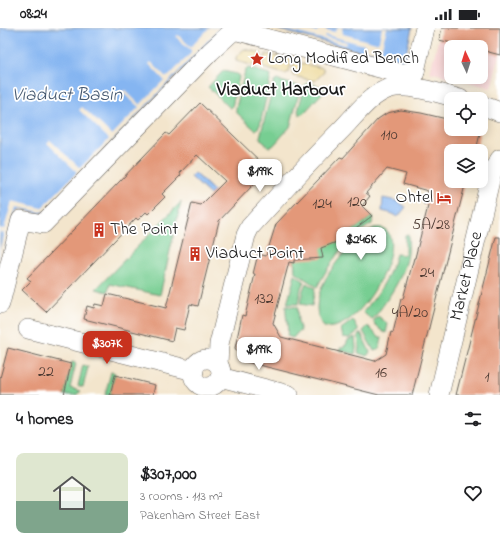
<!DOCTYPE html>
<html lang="en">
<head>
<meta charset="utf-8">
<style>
  :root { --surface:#fff; --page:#f2f2f2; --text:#202124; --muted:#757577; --accent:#c8321e }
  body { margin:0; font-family:"Indie Flower",sans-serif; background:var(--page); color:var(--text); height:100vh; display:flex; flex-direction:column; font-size:15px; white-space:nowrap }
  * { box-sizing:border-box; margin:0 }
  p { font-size:13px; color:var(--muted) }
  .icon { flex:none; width:22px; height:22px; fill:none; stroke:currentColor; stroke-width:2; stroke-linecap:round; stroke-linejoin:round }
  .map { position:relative; height:367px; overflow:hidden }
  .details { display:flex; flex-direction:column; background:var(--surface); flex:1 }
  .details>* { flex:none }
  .needle { width:26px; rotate:356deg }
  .buttons { position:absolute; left:444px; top:12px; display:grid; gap:8px }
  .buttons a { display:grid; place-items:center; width:44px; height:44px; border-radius:8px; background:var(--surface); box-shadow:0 2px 10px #0003; font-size:20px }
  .price { position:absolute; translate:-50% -34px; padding:0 9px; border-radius:8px; background:#fff; color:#222; font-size:13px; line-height:26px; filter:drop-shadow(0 1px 2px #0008) }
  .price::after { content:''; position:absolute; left:50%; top:24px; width:12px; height:9px; margin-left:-6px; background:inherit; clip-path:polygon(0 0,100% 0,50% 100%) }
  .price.on { background:var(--accent); color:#fff }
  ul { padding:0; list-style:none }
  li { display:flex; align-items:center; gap:12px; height:100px; padding:0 16px }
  li span { display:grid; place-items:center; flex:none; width:112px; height:80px; border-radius:8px; color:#555 }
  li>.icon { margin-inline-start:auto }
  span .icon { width:48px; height:48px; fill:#fffc; stroke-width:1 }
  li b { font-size:17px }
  h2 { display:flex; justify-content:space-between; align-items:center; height:48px; padding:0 16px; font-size:17px }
  .status { display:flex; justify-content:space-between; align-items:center; height:28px; padding:0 20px; background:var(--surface); direction:ltr }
  .status svg { height:11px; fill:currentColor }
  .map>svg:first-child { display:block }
</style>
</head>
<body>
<div class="status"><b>08:24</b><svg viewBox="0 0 49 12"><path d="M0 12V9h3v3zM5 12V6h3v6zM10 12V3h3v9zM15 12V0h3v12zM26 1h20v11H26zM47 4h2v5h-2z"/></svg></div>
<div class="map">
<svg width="500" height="367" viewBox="0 0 500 367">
  <rect width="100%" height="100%" fill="#fff"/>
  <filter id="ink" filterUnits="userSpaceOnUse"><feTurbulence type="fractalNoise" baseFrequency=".025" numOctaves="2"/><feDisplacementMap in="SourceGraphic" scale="8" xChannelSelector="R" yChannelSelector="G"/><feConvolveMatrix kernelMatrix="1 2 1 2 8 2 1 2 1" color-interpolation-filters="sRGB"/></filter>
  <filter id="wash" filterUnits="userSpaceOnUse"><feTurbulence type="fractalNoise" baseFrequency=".012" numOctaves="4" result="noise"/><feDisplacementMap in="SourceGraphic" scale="16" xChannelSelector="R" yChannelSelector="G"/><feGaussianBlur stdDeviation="0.9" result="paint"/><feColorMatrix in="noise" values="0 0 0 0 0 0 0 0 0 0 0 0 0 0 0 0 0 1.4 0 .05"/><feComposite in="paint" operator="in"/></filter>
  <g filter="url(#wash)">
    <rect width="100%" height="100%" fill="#f3e5cc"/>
    <path fill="#f7d0d0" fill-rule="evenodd" d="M437 0H500V26L491 60 430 44 441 1ZM451 19H481V49H451Z"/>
    <g fill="#77ce92" stroke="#4a7557">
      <polygon points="248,40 269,46 271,48 260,97 256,102 254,101 236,84 236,80 245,43"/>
      <polygon points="223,43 237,46 239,49 232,79 230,80 208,59"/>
      <polygon points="277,52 298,58 300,61 290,99 273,118 269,119 261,112 260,109 274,54"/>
      <polygon points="308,55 322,59 325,62 304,85 300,87 298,83 305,57"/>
      <polygon points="181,174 160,267 110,256 108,264 96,261"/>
      <path d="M373 188 372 196C345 210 331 234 317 259L295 244 294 225C313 219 332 216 350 209L349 205Z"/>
      <path d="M374 200C418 192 366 307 324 299 299 270 348 214 374 200Z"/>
      <path d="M408 206C408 212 409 219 408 225 406 246 385 276 372 292L363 284C378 267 390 249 396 226L405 227V207Z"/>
      <polygon points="295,247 304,253 301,260 298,276 287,276"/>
      <polygon points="306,255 315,260 312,278 300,276 303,262"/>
      <path d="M286 278 297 279 298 294 301 303 298 304 293 310 287 308C289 298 285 288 286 278Z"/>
      <polygon points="378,288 388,296 386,305 382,303 373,294"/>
      <polygon points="353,292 359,303 349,310 343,309 341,301"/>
      <polygon points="368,298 379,309 382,309 380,320 374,323 363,303"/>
      <polygon points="361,305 370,324 367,328 358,325 359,319 358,307"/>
      <polygon points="355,309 356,320 355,326 339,322 340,320 346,317 348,312"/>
      <polygon points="72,334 76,335 70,360 81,363 76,367 64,367"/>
      <polygon points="83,337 88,339 83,359 78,358"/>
      <polygon points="111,344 115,345 115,347 110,367 105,367"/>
    </g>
    <g fill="#eeda9e" stroke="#857b5d">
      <polygon points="244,21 261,25 261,28 258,38 255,38 236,33 236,29"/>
      <polygon points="266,26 290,31 291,35 289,44 285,46 263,40 262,38"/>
      <polygon points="296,34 323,40 324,44 315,53 293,48 292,45 294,35"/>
    </g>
    <g fill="#85b5f1" stroke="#506886">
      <polygon points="0,0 223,0 42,186 20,181 16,184 0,248"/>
      <polygon points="272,0 412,0 404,35"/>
      <polygon points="195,145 214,163 210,167 191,149"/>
      <polygon points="383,170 397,173 406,179 398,189 390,185 382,183"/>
    </g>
    <g fill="#f3e5cc">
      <polygon points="209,0 220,0 45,183 41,184 16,179 0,241 0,221 4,205 0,204 0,200 4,201 12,173 42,180 77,144 47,115 50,112 80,140 109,111 79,82 82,79 112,107 139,79 122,64 125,62 140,77 164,52 149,36 151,34 166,49 169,48 191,25 191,22 176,9 178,7 191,19"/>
      <polygon points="278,0 297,0 316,4 320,0 325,0 326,2 335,4 338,0 342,0 343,6 376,15 379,13 382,0 387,0 380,26 365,22 365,17 326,7 325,9 347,14 346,17"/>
    </g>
    <g id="blocks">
      <g fill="#e39879" fill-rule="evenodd">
        <polygon points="442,0 500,0 500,27 481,22 481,19 469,19 439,12"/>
        <polygon points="200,75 268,141 219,193 198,278 190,276 184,302 175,300 172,313 84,291 87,278 94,280 95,276 104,278 107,266 166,280 192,175 201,177 225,153 197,127 180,145 181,147 162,166 165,169 148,186 146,184 138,192 136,190 46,284 22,262 31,253 27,250 166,105 169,107"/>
        <path d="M401 82 421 85 451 92V101H481L476 123H451V153H466L412 367H379L243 333 235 320 242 287 245 288 255 246H253L258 226 266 228 276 196 340 129 343 130 378 91 387 85ZM387 141 406 146 403 156 428 163 424 177 428 178 415 230H414L403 271H401L393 305 391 304 386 326 375 333 281 309 273 295 289 234 294 235V232L323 230 321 220 350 209 349 205 372 188 362 178 370 168 366 165Z"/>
        <polygon points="496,209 500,209 500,367 456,367"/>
        <polygon points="8,320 71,336 64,367 0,367 0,350"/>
        <polygon points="115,347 155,357 153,367 110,367"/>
      </g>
    </g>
  </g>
  <g filter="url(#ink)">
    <use href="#blocks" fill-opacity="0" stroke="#67625a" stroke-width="1"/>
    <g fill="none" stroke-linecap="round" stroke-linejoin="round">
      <defs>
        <g id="minor">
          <polyline points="412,56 425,0"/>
          <polyline points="481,77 500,84"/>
          <polyline points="0,276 21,192 43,196 210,24 234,2 395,44 401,45 415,44"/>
          <polyline points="28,301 194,343"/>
          <circle cx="207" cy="345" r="14"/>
          <path d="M218 336 219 316 246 207 250 199C280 166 310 133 342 101 356 87 371 65 391 60 408 55 442 66 460 71"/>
          <polyline points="220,349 289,367"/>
          <path id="s1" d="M439 367 492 144 500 131"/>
        </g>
      </defs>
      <use href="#minor" stroke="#67625a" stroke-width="20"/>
      <use href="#minor" stroke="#fff" stroke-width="19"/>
    </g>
  </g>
  <defs>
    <symbol id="sight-bare" viewBox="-9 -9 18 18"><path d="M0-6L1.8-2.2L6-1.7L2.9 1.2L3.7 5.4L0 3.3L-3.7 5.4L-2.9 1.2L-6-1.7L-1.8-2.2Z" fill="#c8321e" stroke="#fff" stroke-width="2.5" paint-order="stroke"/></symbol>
    <symbol id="hotel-bare" viewBox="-9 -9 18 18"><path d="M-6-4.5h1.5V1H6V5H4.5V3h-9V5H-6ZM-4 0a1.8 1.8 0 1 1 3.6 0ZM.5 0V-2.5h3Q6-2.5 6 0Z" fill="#c8321e" stroke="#fff" stroke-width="2.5" paint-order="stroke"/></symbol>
    <symbol id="building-bare" viewBox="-9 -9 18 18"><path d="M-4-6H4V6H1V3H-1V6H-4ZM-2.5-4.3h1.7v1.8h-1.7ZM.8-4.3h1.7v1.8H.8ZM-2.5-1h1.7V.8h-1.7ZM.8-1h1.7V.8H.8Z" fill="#c8321e" stroke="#fff" stroke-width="2.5" paint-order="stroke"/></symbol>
  </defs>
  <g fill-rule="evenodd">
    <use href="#sight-bare" x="247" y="21" width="20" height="20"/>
    <use href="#hotel-bare" x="434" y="160" width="20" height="20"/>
    <use href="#building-bare" x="89" y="192" width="20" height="20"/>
    <use href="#building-bare" x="185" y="216" width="20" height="20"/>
  </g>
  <g text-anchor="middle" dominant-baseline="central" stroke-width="3.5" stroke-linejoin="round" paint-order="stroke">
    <g font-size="16" fill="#4e3b33">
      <text x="389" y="107">110</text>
      <text x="357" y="174">120</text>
      <text x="322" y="176">124</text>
      <text x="431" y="197">5A/28</text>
      <text x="427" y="245">24</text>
      <text x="264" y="271">132</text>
      <text x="410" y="285">4A/20</text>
      <text x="46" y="344">22</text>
      <text x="381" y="345">16</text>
      <text x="487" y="349">1</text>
    </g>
    <g font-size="18" fill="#1c1c1c" stroke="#fff" text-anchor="start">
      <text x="268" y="31">Long Modified Bench</text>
      <text x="433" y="170" text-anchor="end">Ohtel</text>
      <text x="110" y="202">The Point</text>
      <text x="206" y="226">Viaduct Point</text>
    </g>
    <g font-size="18" fill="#1c1c1c" stroke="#fff">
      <text stroke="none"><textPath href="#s1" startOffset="122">Market Place</textPath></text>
    </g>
    <g font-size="19" font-weight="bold" fill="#1c1c1c" stroke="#fff">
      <text x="281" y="62">Viaduct Harbour</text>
    </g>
    <g font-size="19" font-style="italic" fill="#465971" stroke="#fff">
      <text x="67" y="67">Viaduct Basin</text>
    </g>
  </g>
</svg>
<div class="buttons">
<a><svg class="needle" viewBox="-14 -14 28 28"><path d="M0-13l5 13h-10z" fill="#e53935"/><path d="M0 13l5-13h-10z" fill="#757577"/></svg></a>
<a><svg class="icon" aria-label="locate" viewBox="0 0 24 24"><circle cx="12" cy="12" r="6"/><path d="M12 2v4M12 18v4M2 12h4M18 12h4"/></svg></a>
<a><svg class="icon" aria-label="layers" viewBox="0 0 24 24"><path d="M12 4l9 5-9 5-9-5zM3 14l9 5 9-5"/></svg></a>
</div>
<b class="price" style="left:260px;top:165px">$199K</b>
<b class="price" style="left:361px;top:233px">$246K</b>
<b class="price on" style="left:107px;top:337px">$307K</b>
<b class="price" style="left:259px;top:343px">$199K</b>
</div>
<section class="details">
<h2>4 homes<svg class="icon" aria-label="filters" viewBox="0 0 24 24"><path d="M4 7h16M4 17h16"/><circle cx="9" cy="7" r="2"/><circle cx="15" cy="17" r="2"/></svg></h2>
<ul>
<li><span style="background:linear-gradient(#dfe7d0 60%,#7fa58c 0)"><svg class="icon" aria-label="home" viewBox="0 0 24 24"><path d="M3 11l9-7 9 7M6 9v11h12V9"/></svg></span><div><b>$307,000</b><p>3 rooms · 113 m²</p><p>Pakenham Street East</p></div><svg class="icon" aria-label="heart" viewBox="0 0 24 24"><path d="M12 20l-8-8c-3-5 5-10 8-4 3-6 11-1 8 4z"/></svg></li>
</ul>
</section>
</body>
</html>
